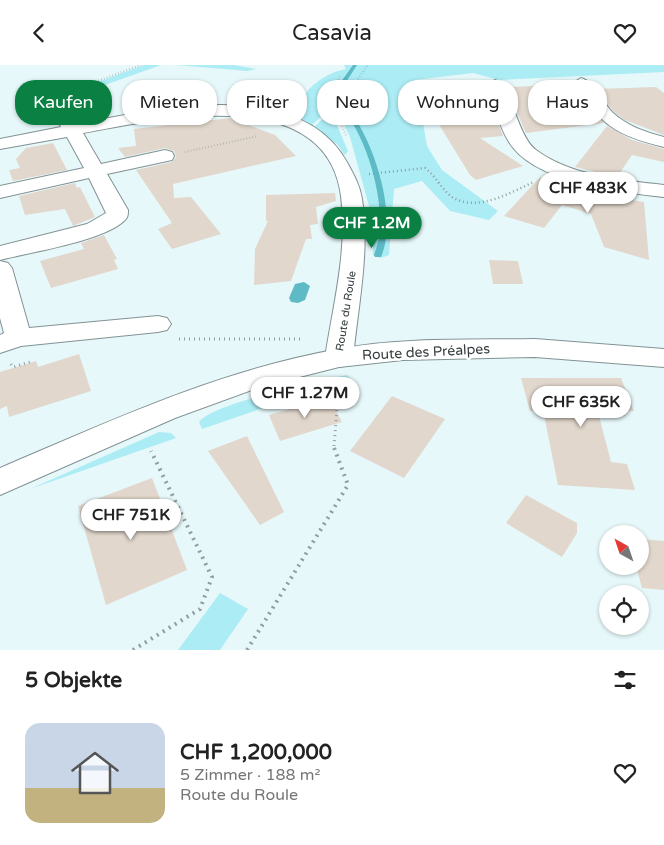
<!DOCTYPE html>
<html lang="de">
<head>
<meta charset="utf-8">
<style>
  :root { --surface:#fff; --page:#f2f2f2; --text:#222; --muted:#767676; --accent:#0b8043 }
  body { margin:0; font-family:"Varela Round",sans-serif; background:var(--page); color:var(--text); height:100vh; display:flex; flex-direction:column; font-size:19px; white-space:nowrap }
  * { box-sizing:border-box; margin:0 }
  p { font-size:16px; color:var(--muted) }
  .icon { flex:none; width:28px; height:28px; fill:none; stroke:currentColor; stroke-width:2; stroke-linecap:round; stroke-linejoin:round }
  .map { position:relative; height:585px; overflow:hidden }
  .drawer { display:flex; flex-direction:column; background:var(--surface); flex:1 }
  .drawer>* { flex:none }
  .top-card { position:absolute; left:15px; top:15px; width:635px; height:45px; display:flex; gap:10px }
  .needle { width:32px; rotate:320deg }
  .controls { position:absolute; left:599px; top:460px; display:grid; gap:10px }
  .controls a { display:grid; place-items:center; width:50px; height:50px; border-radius:50%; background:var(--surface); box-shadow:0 1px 4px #0004; font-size:25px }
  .price { position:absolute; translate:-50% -42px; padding:0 11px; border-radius:18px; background:#fff; color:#222; font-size:16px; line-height:32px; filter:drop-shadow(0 1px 2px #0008) }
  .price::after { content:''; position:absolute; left:50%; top:30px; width:15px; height:11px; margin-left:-8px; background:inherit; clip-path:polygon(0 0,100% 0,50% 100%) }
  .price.active { background:var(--accent); color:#fff }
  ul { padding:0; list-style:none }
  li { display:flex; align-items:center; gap:15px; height:125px; padding:0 25px }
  li span { display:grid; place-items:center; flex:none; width:140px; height:100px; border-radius:15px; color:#555 }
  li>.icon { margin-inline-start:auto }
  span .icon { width:60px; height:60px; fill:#fffc; stroke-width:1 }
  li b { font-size:21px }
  h2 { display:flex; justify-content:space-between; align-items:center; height:60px; padding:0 25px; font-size:21px }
  .tag { padding:0 18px; border-radius:20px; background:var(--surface); box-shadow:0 1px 4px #0004; font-size:18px; line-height:45px }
  .tag.active { background:var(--accent); color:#fff }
  header { display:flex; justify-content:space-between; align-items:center; height:65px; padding:0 25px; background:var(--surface); font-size:22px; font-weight:600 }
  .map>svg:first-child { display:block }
</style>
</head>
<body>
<header><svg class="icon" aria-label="back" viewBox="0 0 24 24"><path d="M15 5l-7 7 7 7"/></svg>Casavia<svg class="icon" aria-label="heart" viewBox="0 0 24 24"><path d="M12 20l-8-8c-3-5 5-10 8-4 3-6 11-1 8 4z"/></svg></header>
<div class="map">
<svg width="664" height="585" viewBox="0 0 664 585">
  <rect width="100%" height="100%" fill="#e7f8fa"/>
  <g fill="#acecf4">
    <polygon points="144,0 161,0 91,25 108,49 104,54 83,57 74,54 73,50 83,43 73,26"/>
    <polygon points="176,0 234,0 256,4 247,6"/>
    <path d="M344 0H664V7L499 15 473 8 415 15 409 21 417 22 427 81 442 105 498 146 489 155 450 146 422 116 394 124 389 190 381 193 373 190 372 152 350 72 336 43 337 38 352 27 356 19 354 15 344 28 329 39 330 43 311 61 297 55 306 43 305 29C315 16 330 7 346 4Z"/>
    <polygon points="331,46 348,86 345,90 337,79 314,62"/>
    <path d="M347 310 350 313 202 364 199 357C213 338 320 316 347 310Z"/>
    <polygon points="159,367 171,368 176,373 30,424"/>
    <polygon points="220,528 248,544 220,585 178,585"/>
  </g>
  <polygon fill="#5ebbc6" points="304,217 310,221 305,235 298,238 291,237 289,233 295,219"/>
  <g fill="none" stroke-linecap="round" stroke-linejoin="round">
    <g fill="#5ebbc6" fill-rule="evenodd">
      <polygon points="353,0 357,0 339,28 339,32 335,32 333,28"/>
      <path d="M339 38H343C373 69 399 151 381 192H375L374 190C377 181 380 172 380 163 382 126 365 67 339 40Z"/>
    </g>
  </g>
  <g fill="#e1d7cc">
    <polygon points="555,20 559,25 575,24 604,58 526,68 507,25 512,25 510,22"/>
    <polygon points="656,22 664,28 664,70 625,55 613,46 597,24"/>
    <polygon points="487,26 503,71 480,73 523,101 476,115 470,110 427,40 441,49 431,28"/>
    <polygon points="230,53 275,70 296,91 173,119 174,133 191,132 221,169 172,184 158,164 172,158 136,105 172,97 176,92 174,86 165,83 125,92 118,83 136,81 134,64"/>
    <polygon points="607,61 632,75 664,84 664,97 632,90 617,112 575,102"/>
    <polygon points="53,78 67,105 13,116 9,105 20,103 16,94 26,83"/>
    <polygon points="540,112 559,124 565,116 608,126 604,131 644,137 649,195 604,182 591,149 562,140 544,163 504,151"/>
    <polygon points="75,118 77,123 80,122 95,152 73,161 65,144 25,150 19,131"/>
    <polygon points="335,128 336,136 316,142 318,159 310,160 312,174 306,174 291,216 254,220 255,184 268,156 266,156 266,130"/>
    <polygon points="104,170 117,194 114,195 118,204 51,223 40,196 84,184 81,178"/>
    <polygon points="489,195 518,196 523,219 493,219"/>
    <polygon points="79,289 91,326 9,352 7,341 0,344 0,307 36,296 38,302"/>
    <polygon points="521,313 621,313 634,346 623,346 625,351 599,351 611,397 627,399 635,425 558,420 544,350 539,350 538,346 530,346"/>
    <polygon points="392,331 445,354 404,413 350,386"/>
    <polygon points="329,333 342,357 280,376 269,350"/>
    <polygon points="247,371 284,447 260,460 208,386"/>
    <polygon points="152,413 187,505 106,540 78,441"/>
    <polygon points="526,430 577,458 577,468 562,492 506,458"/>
    <polygon points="640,474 664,476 664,525 642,523 636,501 640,501"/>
  </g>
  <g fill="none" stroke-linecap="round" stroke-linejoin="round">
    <defs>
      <g id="minor">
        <path d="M581 13C593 16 603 37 612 47 627 61 645 67 664 72V82C614 70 602 60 573 18Z"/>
        <path d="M495 15C511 19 517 71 536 85 571 111 622 115 664 120V132C620 127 534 118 509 77 498 60 495 39 487 20Z"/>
        <path d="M54 28 60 30 77 59C156 44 301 10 348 99 354 110 360 121 362 134 370 187 358 240 353 293L349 300 339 302 329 300 325 293C333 240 348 186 341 131 326 16 158 54 83 68L101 99 165 85 172 87 174 91 172 95 107 109 128 145C128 149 128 153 124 156 103 176 31 187 0 195V181L87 159 106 148 89 113 0 133V121L84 103 67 72 0 84V74L61 62 46 33Z"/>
        <polygon points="0,196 8,198 12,203 29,263 158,251 167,253 171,259 167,265 158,267 21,281 0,288 0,270 4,268 0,253"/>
      </g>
      <path id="secondary" d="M535 274 664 284V302L535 292 403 295 339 302 260 322 175 353 0 430V403C110 356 220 305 339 284 403 272 470 275 535 274Z"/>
    </defs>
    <use href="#minor" stroke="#829294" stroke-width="2"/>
    <use href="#secondary" stroke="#829294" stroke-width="2"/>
    <g stroke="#919d9f" stroke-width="2" stroke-dasharray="0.5 2.5" stroke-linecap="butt">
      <polyline points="73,25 141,0"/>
      <polyline points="335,37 329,31 341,10"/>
      <polyline points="322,52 333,44"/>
      <polyline points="346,70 333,40 349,26 368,0"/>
      <polyline points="185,87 258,71"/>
    </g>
    <path stroke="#919d9f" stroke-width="2.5" stroke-dasharray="1 3" stroke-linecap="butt" d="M369 109 425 103C436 111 441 124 452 132 477 148 511 127 534 117"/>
    <g stroke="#919d9f" stroke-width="3" stroke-dasharray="1 4" stroke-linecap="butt">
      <polyline points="179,274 303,274"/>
      <polyline points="11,299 13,302 30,297"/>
      <polyline points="334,381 339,320"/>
    </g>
    <g stroke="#919d9f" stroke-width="4" stroke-dasharray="2 5" stroke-linecap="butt">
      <polyline points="133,585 200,544 212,512 151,386"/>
      <polyline points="247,585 348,420 333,380"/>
    </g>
    <use href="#minor" fill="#fff" fill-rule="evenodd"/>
    <use href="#secondary" fill="#fff" fill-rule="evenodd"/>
  </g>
  <g text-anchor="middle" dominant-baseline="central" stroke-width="5" stroke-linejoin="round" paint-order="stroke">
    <g font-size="11" fill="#363d3e" stroke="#fff">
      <text transform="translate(346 246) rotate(-81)">Route du Roule</text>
    </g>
    <g font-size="14" fill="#363d3e" stroke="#fff">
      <text transform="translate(426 287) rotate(-3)">Route des Préalpes</text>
    </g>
  </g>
</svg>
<div class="controls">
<a><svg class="needle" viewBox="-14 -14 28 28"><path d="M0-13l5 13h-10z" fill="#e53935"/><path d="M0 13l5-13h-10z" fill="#767676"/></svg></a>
<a><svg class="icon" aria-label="locate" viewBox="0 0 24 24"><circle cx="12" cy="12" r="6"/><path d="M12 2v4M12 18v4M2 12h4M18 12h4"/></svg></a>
</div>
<b class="price" style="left:588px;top:149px">CHF 483K</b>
<b class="price active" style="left:372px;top:184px">CHF 1.2M</b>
<b class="price" style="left:305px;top:354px">CHF 1.27M</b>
<b class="price" style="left:581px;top:363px">CHF 635K</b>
<b class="price" style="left:131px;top:476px">CHF 751K</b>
<div class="top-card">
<a class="tag active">Kaufen</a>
<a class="tag">Mieten</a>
<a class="tag">Filter</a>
<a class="tag">Neu</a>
<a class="tag">Wohnung</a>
<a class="tag">Haus</a>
</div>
</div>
<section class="drawer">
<h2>5 Objekte<svg class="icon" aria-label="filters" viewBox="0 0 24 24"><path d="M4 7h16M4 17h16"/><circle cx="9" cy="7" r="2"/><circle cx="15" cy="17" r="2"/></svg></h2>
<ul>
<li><span style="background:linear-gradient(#c9d6e8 65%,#c2b280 0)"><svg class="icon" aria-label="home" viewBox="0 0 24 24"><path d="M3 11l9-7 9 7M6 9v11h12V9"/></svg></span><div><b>CHF 1,200,000</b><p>5 Zimmer · 188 m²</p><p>Route du Roule</p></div><svg class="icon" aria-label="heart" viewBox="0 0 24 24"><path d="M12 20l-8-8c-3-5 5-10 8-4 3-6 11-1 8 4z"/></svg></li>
</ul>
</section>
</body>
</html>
